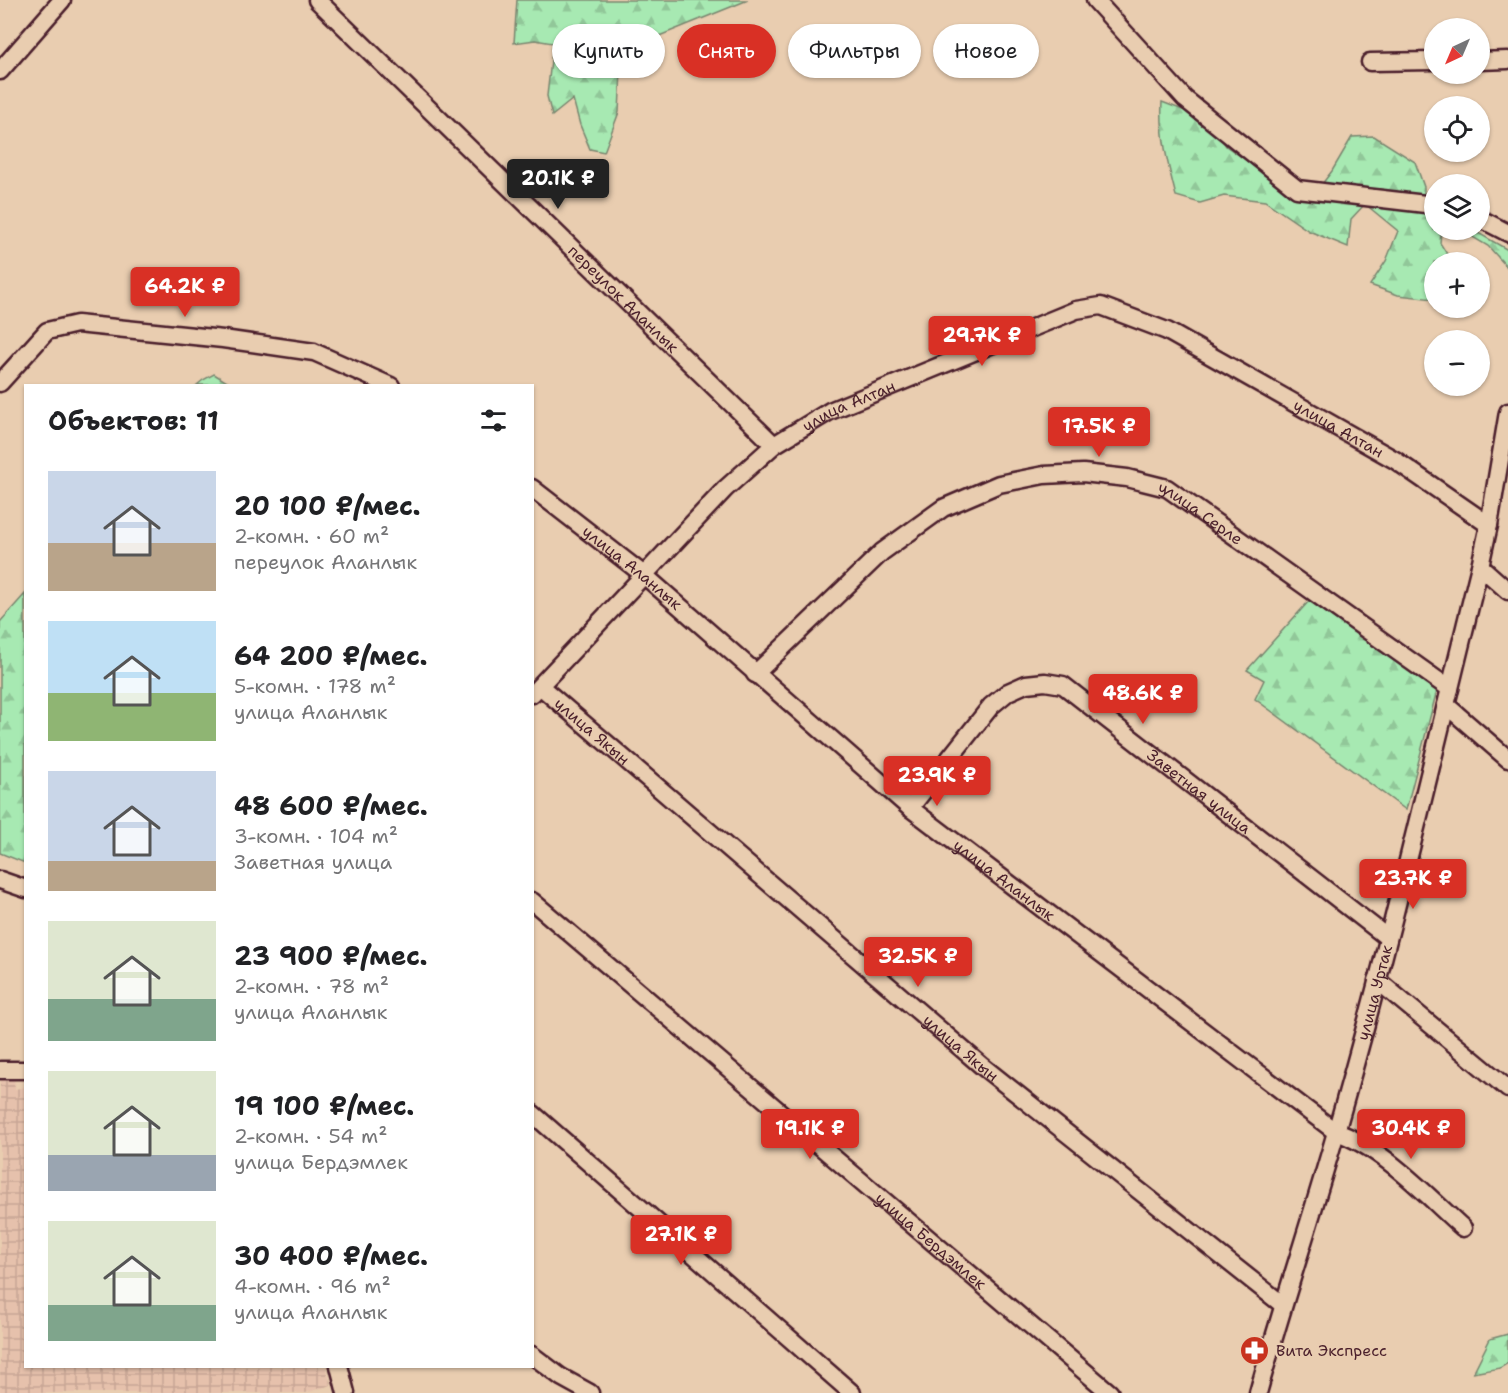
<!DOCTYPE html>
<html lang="ru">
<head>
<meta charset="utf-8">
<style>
  :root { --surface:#fff; --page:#f2f2f2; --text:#202124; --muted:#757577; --accent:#d93025 }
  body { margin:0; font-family:"Shantell Sans",sans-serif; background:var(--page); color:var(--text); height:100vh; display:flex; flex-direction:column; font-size:22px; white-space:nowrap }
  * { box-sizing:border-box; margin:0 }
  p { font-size:20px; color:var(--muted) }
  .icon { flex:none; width:33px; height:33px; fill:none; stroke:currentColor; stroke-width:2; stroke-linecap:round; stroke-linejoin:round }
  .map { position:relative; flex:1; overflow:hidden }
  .details { position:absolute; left:24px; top:384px; width:510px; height:984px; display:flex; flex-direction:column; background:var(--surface); border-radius:0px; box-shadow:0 2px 4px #0004 }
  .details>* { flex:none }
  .banner { position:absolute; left:552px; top:24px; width:570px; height:54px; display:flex; gap:12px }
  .needle { width:39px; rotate:224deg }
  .fabs { position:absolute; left:1424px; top:18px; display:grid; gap:12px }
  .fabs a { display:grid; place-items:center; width:66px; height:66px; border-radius:50%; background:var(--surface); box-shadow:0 2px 4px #0004; font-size:30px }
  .price { position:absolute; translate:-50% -51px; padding:0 14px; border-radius:6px; background:var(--accent); color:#fff; font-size:20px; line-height:39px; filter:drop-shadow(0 2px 3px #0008) }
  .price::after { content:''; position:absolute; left:50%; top:36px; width:18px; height:14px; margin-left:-9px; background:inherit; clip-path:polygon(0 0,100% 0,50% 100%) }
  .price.active { background:#222; color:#fff }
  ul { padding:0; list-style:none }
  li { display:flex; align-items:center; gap:18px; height:150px; padding:0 24px }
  li span { display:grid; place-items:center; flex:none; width:168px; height:120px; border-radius:0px; color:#555 }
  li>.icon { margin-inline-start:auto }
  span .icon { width:72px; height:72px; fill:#fffc; stroke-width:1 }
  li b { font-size:26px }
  h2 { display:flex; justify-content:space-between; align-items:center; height:72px; padding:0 24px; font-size:26px }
  .pill { padding:0 21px; border-radius:27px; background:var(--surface); box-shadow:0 2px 4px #0004; font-size:21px; line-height:54px }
  .pill.active { background:var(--accent); color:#fff }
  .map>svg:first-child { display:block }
</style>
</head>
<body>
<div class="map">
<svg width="1508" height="1393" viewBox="0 0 1508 1393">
  <defs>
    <pattern id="industrial-grid" width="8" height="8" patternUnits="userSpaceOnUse" patternTransform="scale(1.5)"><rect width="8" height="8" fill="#e6c1ac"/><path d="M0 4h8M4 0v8" fill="none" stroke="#c7a594"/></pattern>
    <pattern id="forest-firs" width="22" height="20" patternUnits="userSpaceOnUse" patternTransform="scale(1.5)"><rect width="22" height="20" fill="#a7e9b2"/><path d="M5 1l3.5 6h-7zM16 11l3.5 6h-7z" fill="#91c799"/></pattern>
  </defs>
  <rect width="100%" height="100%" fill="#e9cdb0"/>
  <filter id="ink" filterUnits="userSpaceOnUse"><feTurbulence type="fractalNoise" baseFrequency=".0167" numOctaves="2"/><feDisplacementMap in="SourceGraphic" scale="12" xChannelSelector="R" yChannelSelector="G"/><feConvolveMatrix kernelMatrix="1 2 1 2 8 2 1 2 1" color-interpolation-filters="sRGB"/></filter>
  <g filter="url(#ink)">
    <polygon fill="url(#industrial-grid)" points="0,1075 14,1075 15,1089 25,1087 26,1366 326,1367 331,1385 306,1393 0,1393"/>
    <g fill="url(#forest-firs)" stroke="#78846e" stroke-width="1.5">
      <polygon points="517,0 748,0 622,51 619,112 604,152 590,149 580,125 573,99 552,116 547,96 553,43 535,40 514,43"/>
      <path d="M1162 102 1209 120 1226 146 1289 191 1312 197 1332 171 1352 137 1374 136 1415 162 1424 187V204L1434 210V230H1473L1508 250V268L1488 246 1461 230 1441 233 1440 243 1452 262H1434V299L1398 295 1370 285 1386 261 1398 231 1365 204 1351 219 1348 247 1309 231 1265 201 1224 196 1200 203 1176 196C1168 165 1160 135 1162 102Z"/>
      <polygon points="214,374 232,385 197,385 203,380"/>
      <polygon points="25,594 25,863 0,853 0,622"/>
      <polygon points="1309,601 1437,690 1406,810 1255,699 1264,680 1247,670"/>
      <polygon points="1508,1334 1508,1363 1500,1368 1473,1373 1490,1339"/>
    </g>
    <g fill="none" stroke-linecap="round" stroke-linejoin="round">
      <defs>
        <g id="minor">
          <path id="s1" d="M317 0 774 445"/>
          <polyline points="1095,0 1185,99 1297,189 1434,205"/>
          <polyline points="1479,61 1508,60"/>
          <polyline points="1370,62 1434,61"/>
          <polyline points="0,71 62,0"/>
          <polyline points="1479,218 1508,233"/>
          <polyline points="0,383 47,331 77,324 223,339 314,352 391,386"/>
          <path id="s2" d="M532 488 644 575 910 808 1336 1132C1382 1147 1426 1195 1463 1228"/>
          <polyline points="1480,566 1508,591"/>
          <path id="s3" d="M755 674 882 552 943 508 999 484 1044 475 1083 473 1127 478 1167 488 1450 689"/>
          <path id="s4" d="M540 686 982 1066 1283 1305"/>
          <path id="s5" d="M532 694 725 489 774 445 830 411 1076 310 1101 306 1167 331 1395 460 1489 525"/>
          <polyline points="1446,705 1508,759"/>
          <path id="s6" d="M910 808 991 706 1008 692 1026 684 1045 682 1063 685 1388 938"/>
          <polyline points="0,880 26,889"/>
          <path id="s7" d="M532 901 1110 1393"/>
          <polyline points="1377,980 1508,1089"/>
          <polyline points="0,1070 26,1070"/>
          <polyline points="532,1113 852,1393"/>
          <polyline points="532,1355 561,1377 590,1393"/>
          <polyline points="339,1366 346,1393"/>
          <path id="s8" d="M1258 1393C1282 1306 1311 1220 1336 1132 1390 945 1433 755 1480 566L1489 525 1508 412"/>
        </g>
      </defs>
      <use href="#minor" stroke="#4a1f2b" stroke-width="21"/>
      <use href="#minor" stroke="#e9cdb0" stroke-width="16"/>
    </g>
  </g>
  <defs>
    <symbol id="pharmacy-disc" viewBox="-11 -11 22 22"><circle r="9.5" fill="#c8321e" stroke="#e9cdb0"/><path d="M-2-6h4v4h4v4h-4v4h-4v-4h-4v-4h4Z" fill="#fff"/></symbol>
  </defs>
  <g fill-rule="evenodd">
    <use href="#pharmacy-disc" x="1238" y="1334" width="33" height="33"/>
  </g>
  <g text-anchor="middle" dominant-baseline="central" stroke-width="5" stroke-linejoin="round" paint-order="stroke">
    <g font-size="16" fill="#4a1f2b" stroke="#e9cdb0">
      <text stroke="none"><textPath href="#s1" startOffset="428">переулок Аланлык</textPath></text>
      <text stroke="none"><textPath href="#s5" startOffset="432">улица Алтан</textPath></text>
      <text stroke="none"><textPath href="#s5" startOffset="972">улица Алтан</textPath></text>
      <text stroke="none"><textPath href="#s3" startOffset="524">улица Серле</textPath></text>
      <text stroke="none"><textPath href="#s2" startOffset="128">улица Аланлык</textPath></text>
      <text stroke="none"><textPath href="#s4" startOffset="69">улица Якын</textPath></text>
      <text stroke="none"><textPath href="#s6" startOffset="382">Заветная улица</textPath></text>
      <text stroke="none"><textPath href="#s2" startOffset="614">улица Аланлык</textPath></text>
      <text stroke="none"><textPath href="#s8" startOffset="417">улица Уртак</textPath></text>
      <text stroke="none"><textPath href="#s4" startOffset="555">улица Якын</textPath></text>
      <text stroke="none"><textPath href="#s7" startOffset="524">улица Бердэмлек</textPath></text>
    </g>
    <g font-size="16" fill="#4a1f2b" stroke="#e9cdb0" text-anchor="start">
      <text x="1276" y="1350">Вита Экспресс</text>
    </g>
  </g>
</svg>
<div class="fabs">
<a><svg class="needle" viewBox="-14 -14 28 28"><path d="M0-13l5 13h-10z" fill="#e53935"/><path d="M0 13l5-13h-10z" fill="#757577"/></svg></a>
<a><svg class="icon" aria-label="locate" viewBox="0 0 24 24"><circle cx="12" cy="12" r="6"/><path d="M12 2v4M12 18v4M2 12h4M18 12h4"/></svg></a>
<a><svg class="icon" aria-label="layers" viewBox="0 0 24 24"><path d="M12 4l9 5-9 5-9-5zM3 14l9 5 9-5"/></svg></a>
<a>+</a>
<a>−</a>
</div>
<b class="price active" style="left:558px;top:210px">20.1K ₽</b>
<b class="price" style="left:185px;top:318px">64.2K ₽</b>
<b class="price" style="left:982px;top:367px">29.7K ₽</b>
<b class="price" style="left:1099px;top:458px">17.5K ₽</b>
<b class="price" style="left:1143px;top:725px">48.6K ₽</b>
<b class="price" style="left:937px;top:807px">23.9K ₽</b>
<b class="price" style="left:1413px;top:910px">23.7K ₽</b>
<b class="price" style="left:918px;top:988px">32.5K ₽</b>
<b class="price" style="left:810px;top:1160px">19.1K ₽</b>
<b class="price" style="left:1411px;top:1160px">30.4K ₽</b>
<b class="price" style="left:681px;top:1266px">27.1K ₽</b>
<div class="banner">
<a class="pill">Купить</a>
<a class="pill active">Снять</a>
<a class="pill">Фильтры</a>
<a class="pill">Новое</a>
</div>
<section class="details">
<h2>Объектов: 11<svg class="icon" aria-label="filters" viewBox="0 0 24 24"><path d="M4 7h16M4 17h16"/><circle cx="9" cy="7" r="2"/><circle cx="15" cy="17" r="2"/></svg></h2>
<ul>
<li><span style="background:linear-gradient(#c9d6e8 60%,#b9a48a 0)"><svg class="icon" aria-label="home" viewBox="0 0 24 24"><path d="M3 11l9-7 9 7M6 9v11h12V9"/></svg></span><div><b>20 100 ₽/мес.</b><p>2-комн. · 60 m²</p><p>переулок Аланлык</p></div></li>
<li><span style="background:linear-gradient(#bfe0f5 60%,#8fb573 0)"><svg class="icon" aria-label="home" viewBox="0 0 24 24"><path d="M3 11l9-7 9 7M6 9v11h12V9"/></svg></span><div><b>64 200 ₽/мес.</b><p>5-комн. · 178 m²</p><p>улица Аланлык</p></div></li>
<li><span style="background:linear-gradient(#c9d6e8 75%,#b9a48a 0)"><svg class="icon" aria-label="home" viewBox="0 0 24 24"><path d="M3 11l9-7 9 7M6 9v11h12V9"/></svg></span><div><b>48 600 ₽/мес.</b><p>3-комн. · 104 m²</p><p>Заветная улица</p></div></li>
<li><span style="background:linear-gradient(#dfe7d0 65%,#7fa58c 0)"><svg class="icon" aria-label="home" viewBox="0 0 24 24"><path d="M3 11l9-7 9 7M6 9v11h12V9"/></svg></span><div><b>23 900 ₽/мес.</b><p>2-комн. · 78 m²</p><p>улица Аланлык</p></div></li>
<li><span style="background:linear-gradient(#dfe7d0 70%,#9aa5b1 0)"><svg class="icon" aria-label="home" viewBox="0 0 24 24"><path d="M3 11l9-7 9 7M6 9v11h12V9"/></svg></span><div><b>19 100 ₽/мес.</b><p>2-комн. · 54 m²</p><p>улица Бердэмлек</p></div></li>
<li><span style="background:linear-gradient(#dfe7d0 70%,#7fa58c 0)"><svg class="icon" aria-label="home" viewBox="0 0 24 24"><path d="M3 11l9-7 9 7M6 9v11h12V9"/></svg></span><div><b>30 400 ₽/мес.</b><p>4-комн. · 96 m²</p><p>улица Аланлык</p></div></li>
</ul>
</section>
</div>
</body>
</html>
